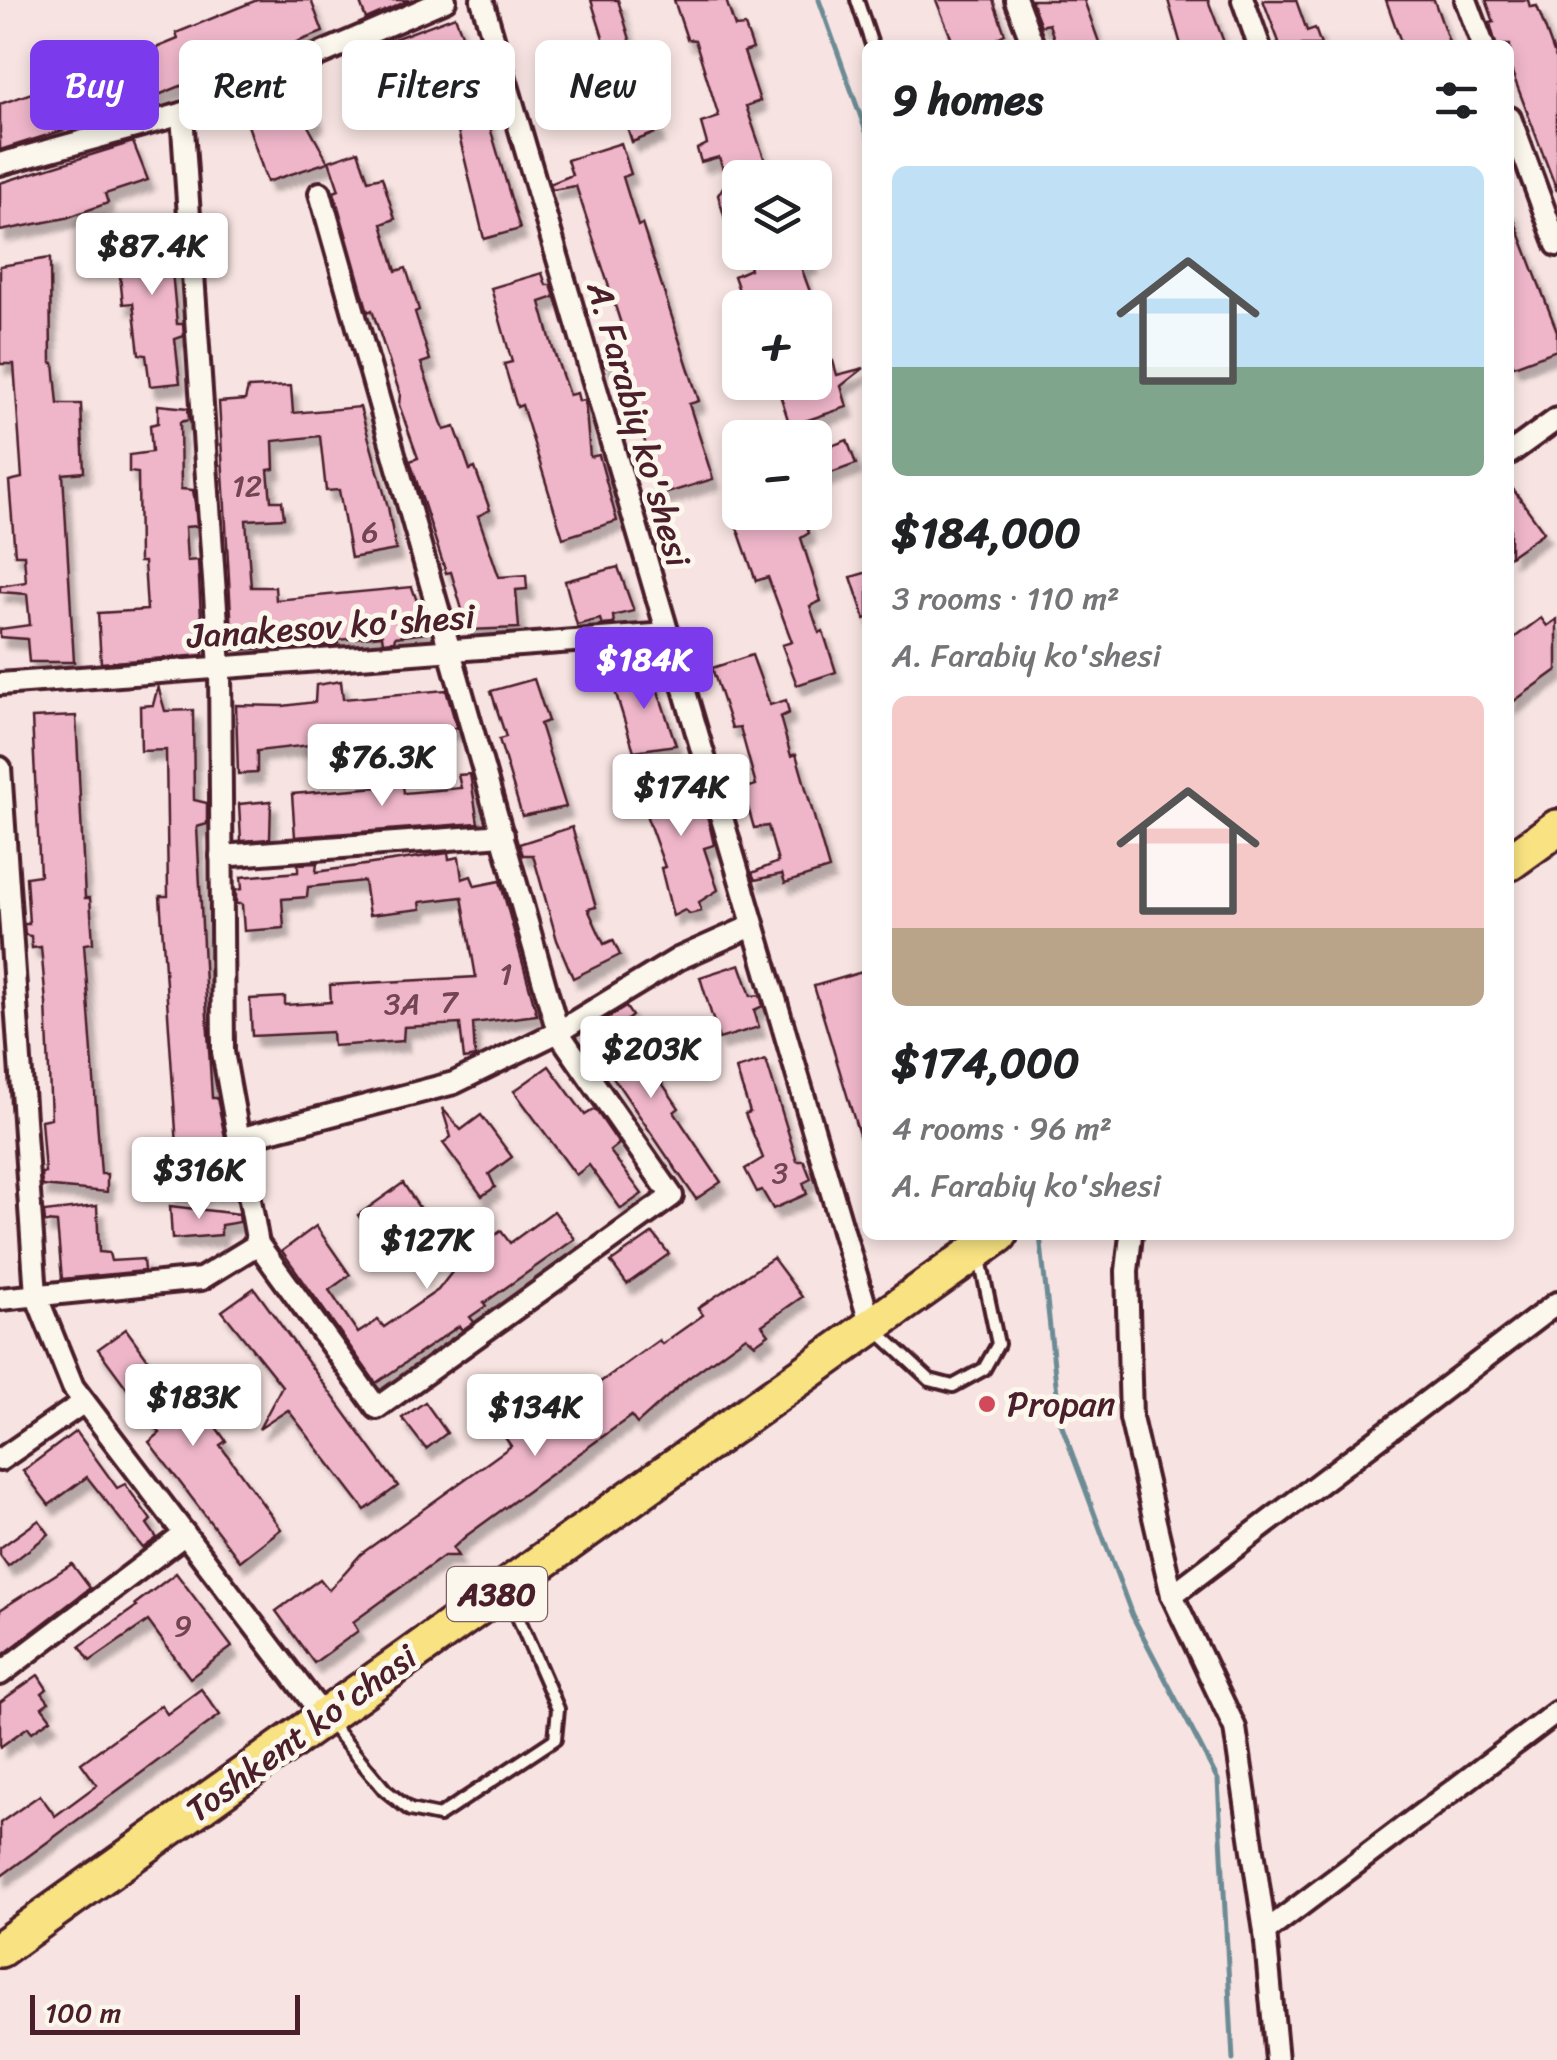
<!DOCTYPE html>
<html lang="en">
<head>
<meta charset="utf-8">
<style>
  :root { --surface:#fff; --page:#f2f2f2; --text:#202124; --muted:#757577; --accent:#7c3aed }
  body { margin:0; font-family:Sriracha,sans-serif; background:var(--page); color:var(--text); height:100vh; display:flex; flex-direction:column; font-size:38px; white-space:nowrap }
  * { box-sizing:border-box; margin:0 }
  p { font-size:32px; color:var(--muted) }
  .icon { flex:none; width:55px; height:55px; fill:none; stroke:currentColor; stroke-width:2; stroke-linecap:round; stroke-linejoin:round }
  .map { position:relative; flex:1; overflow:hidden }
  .side { position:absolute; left:862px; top:40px; width:652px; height:1200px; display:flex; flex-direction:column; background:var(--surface); border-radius:15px; box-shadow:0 5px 15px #0003 }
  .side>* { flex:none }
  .guide { position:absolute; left:30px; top:40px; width:682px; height:90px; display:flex; gap:20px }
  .buttons { position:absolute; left:722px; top:160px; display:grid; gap:20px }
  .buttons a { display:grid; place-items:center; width:110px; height:110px; border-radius:15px; background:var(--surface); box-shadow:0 5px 15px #0003; font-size:50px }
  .scale { position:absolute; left:30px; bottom:25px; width:270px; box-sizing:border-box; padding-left:10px; border:5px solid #4a1f2b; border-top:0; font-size:28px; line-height:35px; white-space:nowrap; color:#4a1f2b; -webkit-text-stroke:8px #fbf7ec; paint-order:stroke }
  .price { position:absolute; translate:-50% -85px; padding:0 22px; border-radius:10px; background:#fff; color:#222; font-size:32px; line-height:65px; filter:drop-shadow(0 2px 5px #0008) }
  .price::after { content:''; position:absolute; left:50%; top:60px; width:30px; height:22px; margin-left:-15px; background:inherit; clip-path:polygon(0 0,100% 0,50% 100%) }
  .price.current { background:var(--accent); color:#fff }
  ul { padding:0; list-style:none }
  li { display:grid; align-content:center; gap:20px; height:530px; padding:0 30px }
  li span { display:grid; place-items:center; height:310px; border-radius:15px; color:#555 }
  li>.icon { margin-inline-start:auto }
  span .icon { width:180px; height:180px; fill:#fffc; stroke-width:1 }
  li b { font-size:42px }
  h2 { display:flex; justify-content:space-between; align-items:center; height:120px; padding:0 30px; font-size:42px }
  .tag { padding:0 35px; border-radius:15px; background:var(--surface); box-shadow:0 5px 15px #0003; font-size:35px; line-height:90px }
  .tag.current { background:var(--accent); color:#fff }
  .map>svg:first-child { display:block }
</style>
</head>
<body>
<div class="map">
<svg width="1557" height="2060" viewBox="0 0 1557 2060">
  <defs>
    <filter id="shadow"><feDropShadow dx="6" dy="10" stdDeviation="2.5" flood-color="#0004"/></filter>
  </defs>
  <rect width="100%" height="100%" fill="#f7e4e2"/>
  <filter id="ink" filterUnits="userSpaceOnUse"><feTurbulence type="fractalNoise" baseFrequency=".01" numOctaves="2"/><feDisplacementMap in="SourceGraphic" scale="20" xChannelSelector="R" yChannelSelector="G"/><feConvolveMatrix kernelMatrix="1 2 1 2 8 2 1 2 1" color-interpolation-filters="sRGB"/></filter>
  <g filter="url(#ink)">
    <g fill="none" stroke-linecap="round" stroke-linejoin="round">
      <g stroke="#6c8b95" stroke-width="5">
        <polyline points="819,0 868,137"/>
        <polyline points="1040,1235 1060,1421 1132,1615 1218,1780 1233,2060"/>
      </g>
    </g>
    <g fill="#efb6ca" stroke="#4a1f2b" stroke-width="2.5" filter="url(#shadow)">
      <polygon points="257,0 311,0 323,32 232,67 234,74 198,88 193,81 121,110 124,116 109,120 90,71 94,68 92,62 131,46 133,51 144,46 146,52 178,39 176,33"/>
      <polygon points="359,0 410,0 366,19"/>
      <polygon points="591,0 618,0 658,132 632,142 600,43 604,41"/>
      <polygon points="674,0 726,0 735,27 745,26 753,49 744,52 760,101 746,106 771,178 740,178 740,256 736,256 718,195 727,181 719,157 701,162 697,149 707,144 701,123 719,117 695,40 687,39"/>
      <polygon points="936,0 993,0 1005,34 999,37 1002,45 954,45"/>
      <polygon points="1031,0 1084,0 1100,45 1056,45 1049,24 1041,26"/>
      <polygon points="1168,0 1208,0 1225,45 1181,45"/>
      <polygon points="1263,0 1296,0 1307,31 1315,28 1321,45 1273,45 1279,42"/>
      <polygon points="1386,0 1434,0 1450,45 1402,45"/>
      <polygon points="1486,0 1528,0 1530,7 1537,6 1557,61 1557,191 1510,67 1510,45 1496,45 1490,23 1494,22"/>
      <polygon points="455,16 472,60 436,73 432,69 390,85 375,46"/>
      <polygon points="302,77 317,120 308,126 328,162 267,182 241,104"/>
      <polygon points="49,87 64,130 0,150 0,104"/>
      <polygon points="481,97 520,229 484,239 452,106"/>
      <polygon points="133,142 148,180 105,194 108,203 66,218 0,231 0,183"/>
      <polygon points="621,143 631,174 623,177 638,226 642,224 699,401 689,404 713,479 661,495 622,366 604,366 602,360 619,352 615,340 625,336 576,186 552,190 550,184 572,175 567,160"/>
      <polygon points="358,151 368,180 382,177 395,219 382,224 396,271 406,268 419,310 415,312 430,360 421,363 444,430 455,427 470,470 475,468 490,510 478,516 499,577 526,575 527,589 516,590 519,628 468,630 451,572 446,573 410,461 418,458 399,405 400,394 372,310 368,312 334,192 339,190 329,161"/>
      <polygon points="1510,209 1557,331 1557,350 1514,366 1510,357"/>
      <polygon points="167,226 171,257 178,258 179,270 172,271 177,324 183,324 184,336 175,339 180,383 150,386 146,355 139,354 133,303 123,304 115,231"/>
      <polygon points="745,252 808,252 811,264 801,267 816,308 745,308 734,276 750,269"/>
      <polygon points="50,258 51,363 54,363 58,404 81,404 84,472 63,474 74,662 29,662 27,639 0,637 0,629 30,625 27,594 0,592 0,586 26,582 24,555 15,555 9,481 22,478 14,364 0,364 0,266"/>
      <polygon points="542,273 546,285 551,285 555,297 540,302 553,349 569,395 577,393 579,401 585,400 590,457 599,455 617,521 563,538 522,405 517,407 504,364 512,362 491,288"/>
      <polygon points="815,337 827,363 833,361 837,375 864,368 841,386 847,407 790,426 776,382 815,382"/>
      <polygon points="291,386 293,413 360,407 388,507 396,550 351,558 339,490 326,491 320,436 273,441 274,469 268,470 271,501 282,501 284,518 246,520 251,587 275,587 276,600 412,587 428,633 395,637 394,641 383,642 382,635 338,640 338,645 233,650 219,402 245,400 248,388"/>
      <polygon points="158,405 188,408 189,420 180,422 181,489 193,490 195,503 197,526 185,527 187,561 198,560 203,655 101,663 98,613 147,610 144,562 139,562 138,473 129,472 129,455 152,452 150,425 158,423"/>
      <polygon points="788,422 792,438 749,438 749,435"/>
      <polygon points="847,440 856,464 820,477 815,468 815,452"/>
      <polygon points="1510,485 1544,532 1510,556"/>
      <polygon points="751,512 793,512 798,523 805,521 809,533 801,538 821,601 810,606 819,633 823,631 836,672 797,685 782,645 792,642 768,577 756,581 734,519"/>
      <polygon points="618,567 634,611 613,616 614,624 602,625 600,619 577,625 565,581"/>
      <polygon points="868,572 868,618 865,619 851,577"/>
      <polygon points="1541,618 1547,626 1557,619 1557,670 1510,704 1510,641"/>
      <polygon points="752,655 770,705 786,700 789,713 780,717 791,756 796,754 829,869 785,883 782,874 755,880 752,873 778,862 768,826 754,828 743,789 756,785 740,727 732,728 712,668"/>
      <polygon points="651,670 676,745 634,751 612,681"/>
      <polygon points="534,679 548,721 540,724 566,807 522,816 499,739 506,737 491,691"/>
      <polygon points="341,681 343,699 446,690 457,728 257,751 257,773 238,774 236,705 283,706 315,702 316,685"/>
      <polygon points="158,686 165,711 193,710 194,800 207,803 207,824 197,827 205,984 212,1098 217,1098 225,1137 228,1188 170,1193 167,1147 177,1146 160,896 168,896 166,750 141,751 140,706 153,705"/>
      <polygon points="76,716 85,898 90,898 93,943 84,944 101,1174 107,1174 107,1192 42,1186 41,1173 45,1173 41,1120 51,1118 46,1003 41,947 32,948 31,936 25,935 24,924 29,924 26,877 40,875 32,718"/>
      <polygon points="681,763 691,794 705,809 709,823 714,845 704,848 718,890 699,902 701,911 690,914 685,910 673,916 661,868 665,867 644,809 652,804 643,776"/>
      <polygon points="470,774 478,823 295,837 292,794 403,785 404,793 461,788 458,775"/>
      <polygon points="271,801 270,839 241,841 239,804"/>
      <polygon points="572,827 596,907 588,909 604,944 613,940 620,955 573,978 557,940 533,855 523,855 519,844"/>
      <polygon points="448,853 449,859 459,857 462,879 471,876 475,886 500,881 537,1015 473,1023 475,1057 464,1059 460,1024 404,1027 403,1041 333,1046 332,1032 252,1036 250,999 285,997 285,1005 331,1002 330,985 476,977 462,897 420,902 421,909 369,915 364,881 308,887 307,897 282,899 284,928 244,931 242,904 236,904 236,890 242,889 241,877 298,872 298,864 317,863 316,872"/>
      <polygon points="740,964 751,996 760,995 763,1006 754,1010 759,1027 719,1039 700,977"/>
      <polygon points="862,972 868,990 868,1148 863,1148 814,986"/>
      <polygon points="626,1007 632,1016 622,1024 679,1108 674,1112 721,1182 696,1199 583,1033"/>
      <polygon points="766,1060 797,1161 804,1161 811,1179 803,1183 807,1194 773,1209 762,1190 757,1192 745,1169 763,1158 745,1114 750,1112 736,1069"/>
      <polygon points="549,1066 585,1115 595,1109 619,1144 610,1151 642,1194 621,1209 589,1165 576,1175 514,1091"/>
      <polygon points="442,1108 461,1130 481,1115 512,1157 489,1174 495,1187 482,1196 443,1143 451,1137"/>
      <polygon points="403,1183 424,1215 399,1232 392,1225 374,1238 358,1215"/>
      <polygon points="97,1206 99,1252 109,1253 111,1261 143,1259 144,1271 62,1279 57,1223 45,1222 44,1212"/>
      <polygon points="170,1206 239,1214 240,1222 221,1225 221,1235 172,1239"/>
      <polygon points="554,1211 575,1239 484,1303 486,1306 470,1317 474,1322 462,1330 459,1326 376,1383 282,1251 316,1226 350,1275 329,1290 358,1333 378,1320 384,1327 438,1290 456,1267 456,1262 501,1231 510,1243"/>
      <polygon points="653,1233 669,1254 627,1284 611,1262"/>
      <polygon points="773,1258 802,1297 762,1325 769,1334 755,1344 746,1336 687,1379 637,1424 631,1416 466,1536 453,1548 458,1556 444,1556 353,1622 358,1631 314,1663 276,1611 320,1579 329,1590 361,1554 511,1446 504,1436 542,1408 550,1418 659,1340 662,1344 703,1315 698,1308"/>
      <polygon points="254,1288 398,1486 365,1510 288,1410 259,1429 282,1386 222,1311"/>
      <polygon points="126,1329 160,1376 172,1367 226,1441 220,1445 281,1529 240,1561 149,1442 160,1433 98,1349"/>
      <polygon points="425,1402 447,1433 426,1449 402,1418"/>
      <polygon points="76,1431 117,1488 125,1484 151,1520 147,1524 157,1538 143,1548 87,1477 49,1505 23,1471"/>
      <polygon points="39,1520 49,1534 8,1566 0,1555 0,1548"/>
      <polygon points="72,1564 90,1588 0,1657 0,1610"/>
      <polygon points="176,1573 232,1647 190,1678 148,1621 90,1661 80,1646 137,1606 135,1604"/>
      <polygon points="38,1675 47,1689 42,1693 49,1702 42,1707 51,1719 32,1732 28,1727 0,1747 0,1702"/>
      <polygon points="201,1689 220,1715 0,1877 0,1823 40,1795 55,1816 97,1785 81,1763 161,1705 167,1714"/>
    </g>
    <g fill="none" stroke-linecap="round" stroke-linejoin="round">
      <defs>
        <g id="lane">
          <polyline points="857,0 872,45"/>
          <polyline points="876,1330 930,1380 953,1386 984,1369 998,1344 980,1259"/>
          <polyline points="328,1721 385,1790 410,1810 439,1816 555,1739 558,1709 507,1592"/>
        </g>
        <g id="street">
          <polyline points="482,0 871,1326"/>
          <polyline points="1016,0 1033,45"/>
          <polyline points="1243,0 1259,45"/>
          <polyline points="1466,0 1483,45"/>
          <polyline points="182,114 220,667 223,1052 258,1244 377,1408 672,1196 558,1032 320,193"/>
          <polyline points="1510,118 1557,245"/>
          <polyline points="0,164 182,114 445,0"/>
          <polyline points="1510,453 1557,419"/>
          <polyline points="0,684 667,634"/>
          <polyline points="0,768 36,1295 73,1387 324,1717"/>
          <polyline points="221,856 503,835"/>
          <polyline points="239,1139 454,1083 558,1032 678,959 752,926"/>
          <polyline points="1131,1235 1127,1271 1131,1418 1172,1595 1235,1728 1265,1932 1277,2060"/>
          <polyline points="0,1299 201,1279 258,1244"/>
          <polyline points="0,1460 84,1402"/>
          <polyline points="1172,1595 1557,1303"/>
          <polyline points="0,1674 185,1534"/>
          <polyline points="1265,1932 1557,1712"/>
        </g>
        <g id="highway">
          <polyline points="1510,862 1557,828"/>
          <polyline points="0,1949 999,1235"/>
        </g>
      </defs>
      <use href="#lane" stroke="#4a1f2b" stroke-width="18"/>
      <use href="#street" stroke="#4a1f2b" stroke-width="28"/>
      <use href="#highway" stroke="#4a1f2b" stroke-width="42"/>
      <use href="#lane" stroke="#fbf7ec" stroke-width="10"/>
      <use href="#street" stroke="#fbf7ec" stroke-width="20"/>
      <use href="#highway" stroke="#f8e281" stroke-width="35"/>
    </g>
  </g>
  <circle fill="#d1495b" stroke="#fbf7ec" stroke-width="4" cx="987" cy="1404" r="10"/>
  <g text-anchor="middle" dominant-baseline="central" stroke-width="10" stroke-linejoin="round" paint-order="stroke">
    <g font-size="30" fill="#734553">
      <text x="247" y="486">12</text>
      <text x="370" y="532">6</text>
      <text x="506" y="974">1</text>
      <text x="449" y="1002">7</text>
      <text x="402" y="1004">3A</text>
      <text x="780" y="1173">3</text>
      <text x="183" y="1626">9</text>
    </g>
    <rect fill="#fbf7ec" stroke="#7f6065" stroke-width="2.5" x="447" y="1567" width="100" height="54" rx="8"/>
    <g font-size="32" font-weight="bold" fill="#4a1f2b">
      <text x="497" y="1594">A380</text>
    </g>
    <g font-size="35" fill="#4a1f2b" stroke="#fbf7ec">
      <text transform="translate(639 424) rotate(74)">A. Farabiy ko'shesi</text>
      <text transform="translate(331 626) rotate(-4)">Janakesov ko'shesi</text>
      <text transform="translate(301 1733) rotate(-36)">Toshkent ko'chasi</text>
    </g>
    <g font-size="35" fill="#4a1f2b" stroke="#fbf7ec" text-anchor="start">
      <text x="1007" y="1404">Propan</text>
    </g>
  </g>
</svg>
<div class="buttons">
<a><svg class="icon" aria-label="layers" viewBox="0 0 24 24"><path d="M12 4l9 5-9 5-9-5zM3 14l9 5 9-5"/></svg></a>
<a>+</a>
<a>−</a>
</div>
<div class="scale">100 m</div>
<b class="price" style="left:152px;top:298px">$87.4K</b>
<b class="price current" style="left:644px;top:712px">$184K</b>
<b class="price" style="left:382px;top:809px">$76.3K</b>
<b class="price" style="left:681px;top:839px">$174K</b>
<b class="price" style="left:651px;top:1101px">$203K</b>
<b class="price" style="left:199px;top:1222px">$316K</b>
<b class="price" style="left:427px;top:1292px">$127K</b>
<b class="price" style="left:193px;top:1449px">$183K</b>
<b class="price" style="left:535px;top:1459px">$134K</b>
<div class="guide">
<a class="tag current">Buy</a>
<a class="tag">Rent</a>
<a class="tag">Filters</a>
<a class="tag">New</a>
</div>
<section class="side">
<h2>9 homes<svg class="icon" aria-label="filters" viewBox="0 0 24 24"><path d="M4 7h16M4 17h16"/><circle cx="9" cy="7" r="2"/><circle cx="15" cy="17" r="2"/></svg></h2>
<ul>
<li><span style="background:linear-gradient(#bfe0f5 65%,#7fa58c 0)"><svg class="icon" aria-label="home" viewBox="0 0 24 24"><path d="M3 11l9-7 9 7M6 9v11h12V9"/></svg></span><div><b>$184,000</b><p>3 rooms · 110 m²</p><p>A. Farabiy ko'shesi</p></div></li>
<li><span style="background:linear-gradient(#f6c9c9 75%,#b9a48a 0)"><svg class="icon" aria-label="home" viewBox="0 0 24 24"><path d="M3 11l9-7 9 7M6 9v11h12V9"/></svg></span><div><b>$174,000</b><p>4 rooms · 96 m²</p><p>A. Farabiy ko'shesi</p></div></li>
</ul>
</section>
</div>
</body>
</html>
